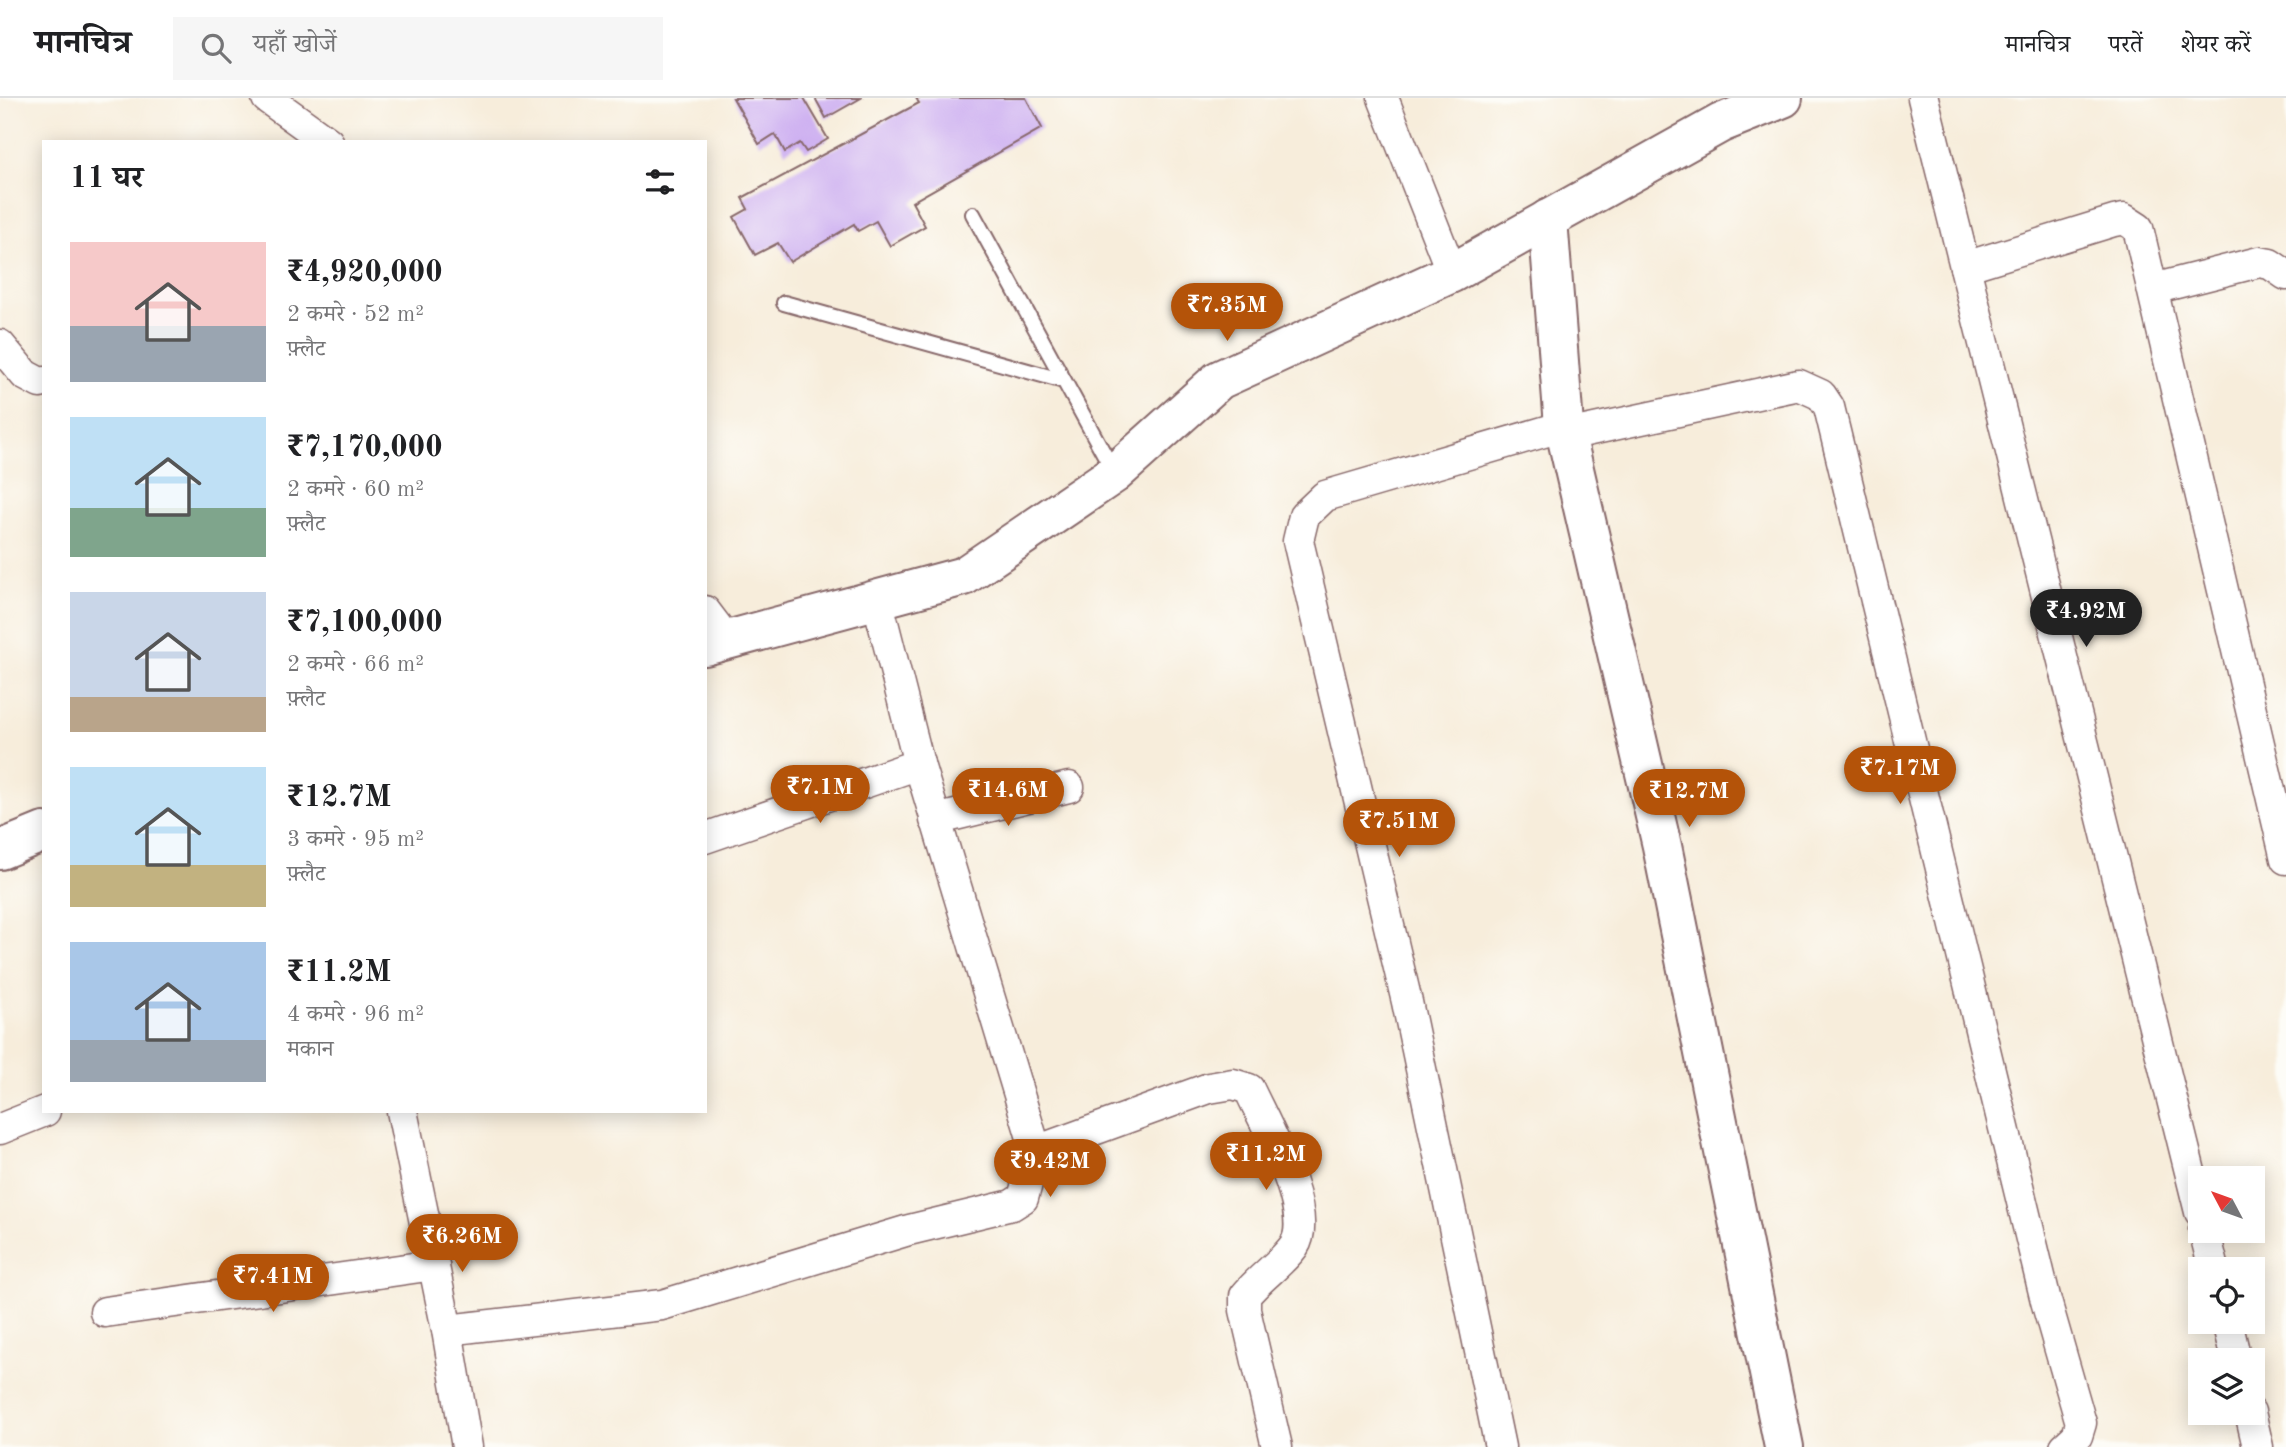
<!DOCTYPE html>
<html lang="hi">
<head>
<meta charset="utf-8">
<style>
  :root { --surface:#fff; --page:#f6f6f6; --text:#202124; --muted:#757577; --line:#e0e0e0; --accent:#b45309 }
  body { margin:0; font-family:"Old Standard TT","Noto Serif Devanagari",serif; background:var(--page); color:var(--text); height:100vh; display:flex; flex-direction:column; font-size:26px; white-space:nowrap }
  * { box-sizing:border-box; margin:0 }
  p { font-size:23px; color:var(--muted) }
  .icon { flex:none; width:38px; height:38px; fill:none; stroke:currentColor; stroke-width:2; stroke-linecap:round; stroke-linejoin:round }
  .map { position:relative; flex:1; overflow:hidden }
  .sheet { position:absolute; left:42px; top:42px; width:665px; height:973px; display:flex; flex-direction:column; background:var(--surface); border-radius:0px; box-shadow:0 4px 18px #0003 }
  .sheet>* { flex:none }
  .needle { width:46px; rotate:311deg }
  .tools { position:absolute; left:2188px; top:1068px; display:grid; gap:14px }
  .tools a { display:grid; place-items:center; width:77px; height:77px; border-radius:0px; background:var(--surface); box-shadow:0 4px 18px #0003; font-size:35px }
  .price { position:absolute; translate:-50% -60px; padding:0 16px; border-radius:24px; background:var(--accent); color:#fff; font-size:23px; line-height:46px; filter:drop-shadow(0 2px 4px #0008) }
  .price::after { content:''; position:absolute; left:50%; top:42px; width:21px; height:16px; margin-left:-10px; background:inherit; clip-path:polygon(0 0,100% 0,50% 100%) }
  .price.current { background:#222; color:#fff }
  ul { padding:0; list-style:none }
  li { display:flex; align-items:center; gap:21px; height:175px; padding:0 28px }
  li span { display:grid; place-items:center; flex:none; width:196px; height:140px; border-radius:0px; color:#555 }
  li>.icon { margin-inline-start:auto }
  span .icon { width:84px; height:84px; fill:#fffc; stroke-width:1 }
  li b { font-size:30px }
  h2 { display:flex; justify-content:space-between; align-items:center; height:84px; padding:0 28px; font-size:30px }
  header { display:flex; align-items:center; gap:42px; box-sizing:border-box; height:98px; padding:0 35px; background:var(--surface); border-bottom:2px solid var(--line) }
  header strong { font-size:33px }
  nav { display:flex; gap:38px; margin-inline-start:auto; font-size:24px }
  .search { width:490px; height:63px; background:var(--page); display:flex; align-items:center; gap:18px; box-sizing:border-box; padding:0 24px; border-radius:0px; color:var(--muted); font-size:26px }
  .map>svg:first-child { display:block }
</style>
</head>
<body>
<header>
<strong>मानचित्र</strong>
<div class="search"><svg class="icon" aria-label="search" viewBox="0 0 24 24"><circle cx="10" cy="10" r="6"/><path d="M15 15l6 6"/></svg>यहाँ खोजें</div>
<nav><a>मानचित्र</a><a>परतें</a><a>शेयर करें</a></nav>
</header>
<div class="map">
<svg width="2286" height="1349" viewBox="0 0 2286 1349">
  <rect width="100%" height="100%" fill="#fdfcf7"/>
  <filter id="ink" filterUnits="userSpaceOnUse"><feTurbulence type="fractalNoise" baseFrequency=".0143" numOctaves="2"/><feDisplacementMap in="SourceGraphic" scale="14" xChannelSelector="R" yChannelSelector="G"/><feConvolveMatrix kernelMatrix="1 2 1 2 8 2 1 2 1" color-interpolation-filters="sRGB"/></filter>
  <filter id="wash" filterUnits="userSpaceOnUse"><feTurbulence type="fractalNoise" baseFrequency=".00686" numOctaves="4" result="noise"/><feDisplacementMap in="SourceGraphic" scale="28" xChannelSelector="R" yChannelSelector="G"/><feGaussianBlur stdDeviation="1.57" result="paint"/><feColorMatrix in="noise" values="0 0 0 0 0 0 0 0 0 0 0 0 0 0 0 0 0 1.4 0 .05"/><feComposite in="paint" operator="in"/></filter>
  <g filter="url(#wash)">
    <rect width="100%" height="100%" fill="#f7eddb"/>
    <g id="blocks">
      <g fill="#ceb0f1">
        <polygon points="733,0 804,0 828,41 806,54 800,45 785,54 775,36 759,46"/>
        <polygon points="815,0 861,0 826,20"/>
        <polygon points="916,0 1026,0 1042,30 912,104 925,128 890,148 876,123 858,133 854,126 790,164 778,145 755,157 734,119 748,111 742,100 919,5"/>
      </g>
    </g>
  </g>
  <g filter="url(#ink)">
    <use href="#blocks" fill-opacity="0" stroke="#876769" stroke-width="2"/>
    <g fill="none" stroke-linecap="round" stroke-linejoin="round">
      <defs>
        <g id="lane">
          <polyline points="973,116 1114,374"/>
          <polyline points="784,205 1064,283"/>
        </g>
        <g id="street">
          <polyline points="267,0 328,44"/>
          <polyline points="1383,0 1452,175"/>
          <polyline points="1923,0 2200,1114"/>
          <polyline points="1965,169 2114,123 2124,121 2138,130 2286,761"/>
          <polyline points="2153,191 2259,164 2270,166 2286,177"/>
          <polyline points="0,247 25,277 40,285 44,284"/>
          <polyline points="1567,337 1799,287 1821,297 1829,309 2046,1203 2081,1325 2077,1338 2065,1349"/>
          <polyline points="705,513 727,542"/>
          <polyline points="935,722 1069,689"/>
          <polyline points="705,740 919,666"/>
          <polyline points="402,1013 447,1232 467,1349"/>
          <polyline points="0,1031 45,1013"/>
          <path d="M1036 1053 1209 990 1233 986 1249 991C1264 1024 1316 1115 1294 1148 1281 1166 1259 1180 1245 1198V1212L1277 1349"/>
          <polyline points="2204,1132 2214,1171"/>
          <polyline points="105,1214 434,1167"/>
          <polyline points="2227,1223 2236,1262"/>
          <polyline points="447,1232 662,1207 909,1132 1012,1107 1023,1100 1036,1053 919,666 877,501"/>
          <polyline points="2250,1314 2258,1349"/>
          <polyline points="1500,1349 1407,904 1298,443 1304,418 1325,398 1564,328"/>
        </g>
        <g id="secondary">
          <polyline points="1548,121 1564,328 1662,748 1784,1349"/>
          <polyline points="705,548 964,478 1114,376 1219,282 1452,175 1721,25 1783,0"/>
          <polyline points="0,752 44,734"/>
        </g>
      </defs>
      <use href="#lane" stroke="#876769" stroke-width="18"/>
      <use href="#street" stroke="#876769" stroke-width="33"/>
      <use href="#secondary" stroke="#876769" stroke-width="42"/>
      <use href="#lane" stroke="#fff" stroke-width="14"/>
      <use href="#street" stroke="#fff" stroke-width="30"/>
      <use href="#secondary" stroke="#fff" stroke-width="38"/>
    </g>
  </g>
</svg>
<div class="tools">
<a><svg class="needle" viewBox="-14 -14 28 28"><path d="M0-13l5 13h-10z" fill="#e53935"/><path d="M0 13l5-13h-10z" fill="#757577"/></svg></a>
<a><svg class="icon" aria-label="locate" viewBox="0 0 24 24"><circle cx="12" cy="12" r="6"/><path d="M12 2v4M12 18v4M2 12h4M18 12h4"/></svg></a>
<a><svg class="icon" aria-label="layers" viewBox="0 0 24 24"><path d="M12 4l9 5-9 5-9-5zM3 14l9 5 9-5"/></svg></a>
</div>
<b class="price" style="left:1227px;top:245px">₹7.35M</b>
<b class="price current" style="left:2086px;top:551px">₹4.92M</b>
<b class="price" style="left:1900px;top:708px">₹7.17M</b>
<b class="price" style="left:820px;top:727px">₹7.1M</b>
<b class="price" style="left:1008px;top:730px">₹14.6M</b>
<b class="price" style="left:1689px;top:731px">₹12.7M</b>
<b class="price" style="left:1399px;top:761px">₹7.51M</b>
<b class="price" style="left:1266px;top:1094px">₹11.2M</b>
<b class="price" style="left:1050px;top:1101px">₹9.42M</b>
<b class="price" style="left:462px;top:1176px">₹6.26M</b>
<b class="price" style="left:273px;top:1216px">₹7.41M</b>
<section class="sheet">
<h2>11 घर<svg class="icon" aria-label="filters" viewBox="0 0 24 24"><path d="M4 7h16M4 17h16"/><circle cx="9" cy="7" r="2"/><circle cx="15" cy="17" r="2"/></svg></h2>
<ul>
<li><span style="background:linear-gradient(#f6c9c9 60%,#9aa5b1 0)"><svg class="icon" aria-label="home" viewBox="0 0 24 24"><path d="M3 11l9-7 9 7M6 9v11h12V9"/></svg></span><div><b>₹4,920,000</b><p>2 कमरे · 52 m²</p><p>फ़्लैट</p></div></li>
<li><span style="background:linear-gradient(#bfe0f5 65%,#7fa58c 0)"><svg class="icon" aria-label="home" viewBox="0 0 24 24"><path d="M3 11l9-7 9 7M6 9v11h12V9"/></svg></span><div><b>₹7,170,000</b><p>2 कमरे · 60 m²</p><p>फ़्लैट</p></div></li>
<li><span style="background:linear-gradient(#c9d6e8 75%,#b9a48a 0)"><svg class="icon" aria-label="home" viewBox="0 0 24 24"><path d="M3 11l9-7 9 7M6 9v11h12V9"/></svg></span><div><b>₹7,100,000</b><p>2 कमरे · 66 m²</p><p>फ़्लैट</p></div></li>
<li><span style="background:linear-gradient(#bfe0f5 70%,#c2b280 0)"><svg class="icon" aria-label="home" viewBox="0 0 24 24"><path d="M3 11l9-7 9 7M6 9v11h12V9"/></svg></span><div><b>₹12.7M</b><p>3 कमरे · 95 m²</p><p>फ़्लैट</p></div></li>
<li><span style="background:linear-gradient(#a9c7e8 70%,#9aa5b1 0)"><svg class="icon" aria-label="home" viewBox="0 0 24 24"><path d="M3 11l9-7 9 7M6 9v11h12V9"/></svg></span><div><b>₹11.2M</b><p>4 कमरे · 96 m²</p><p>मकान</p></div></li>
</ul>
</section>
</div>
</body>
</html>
